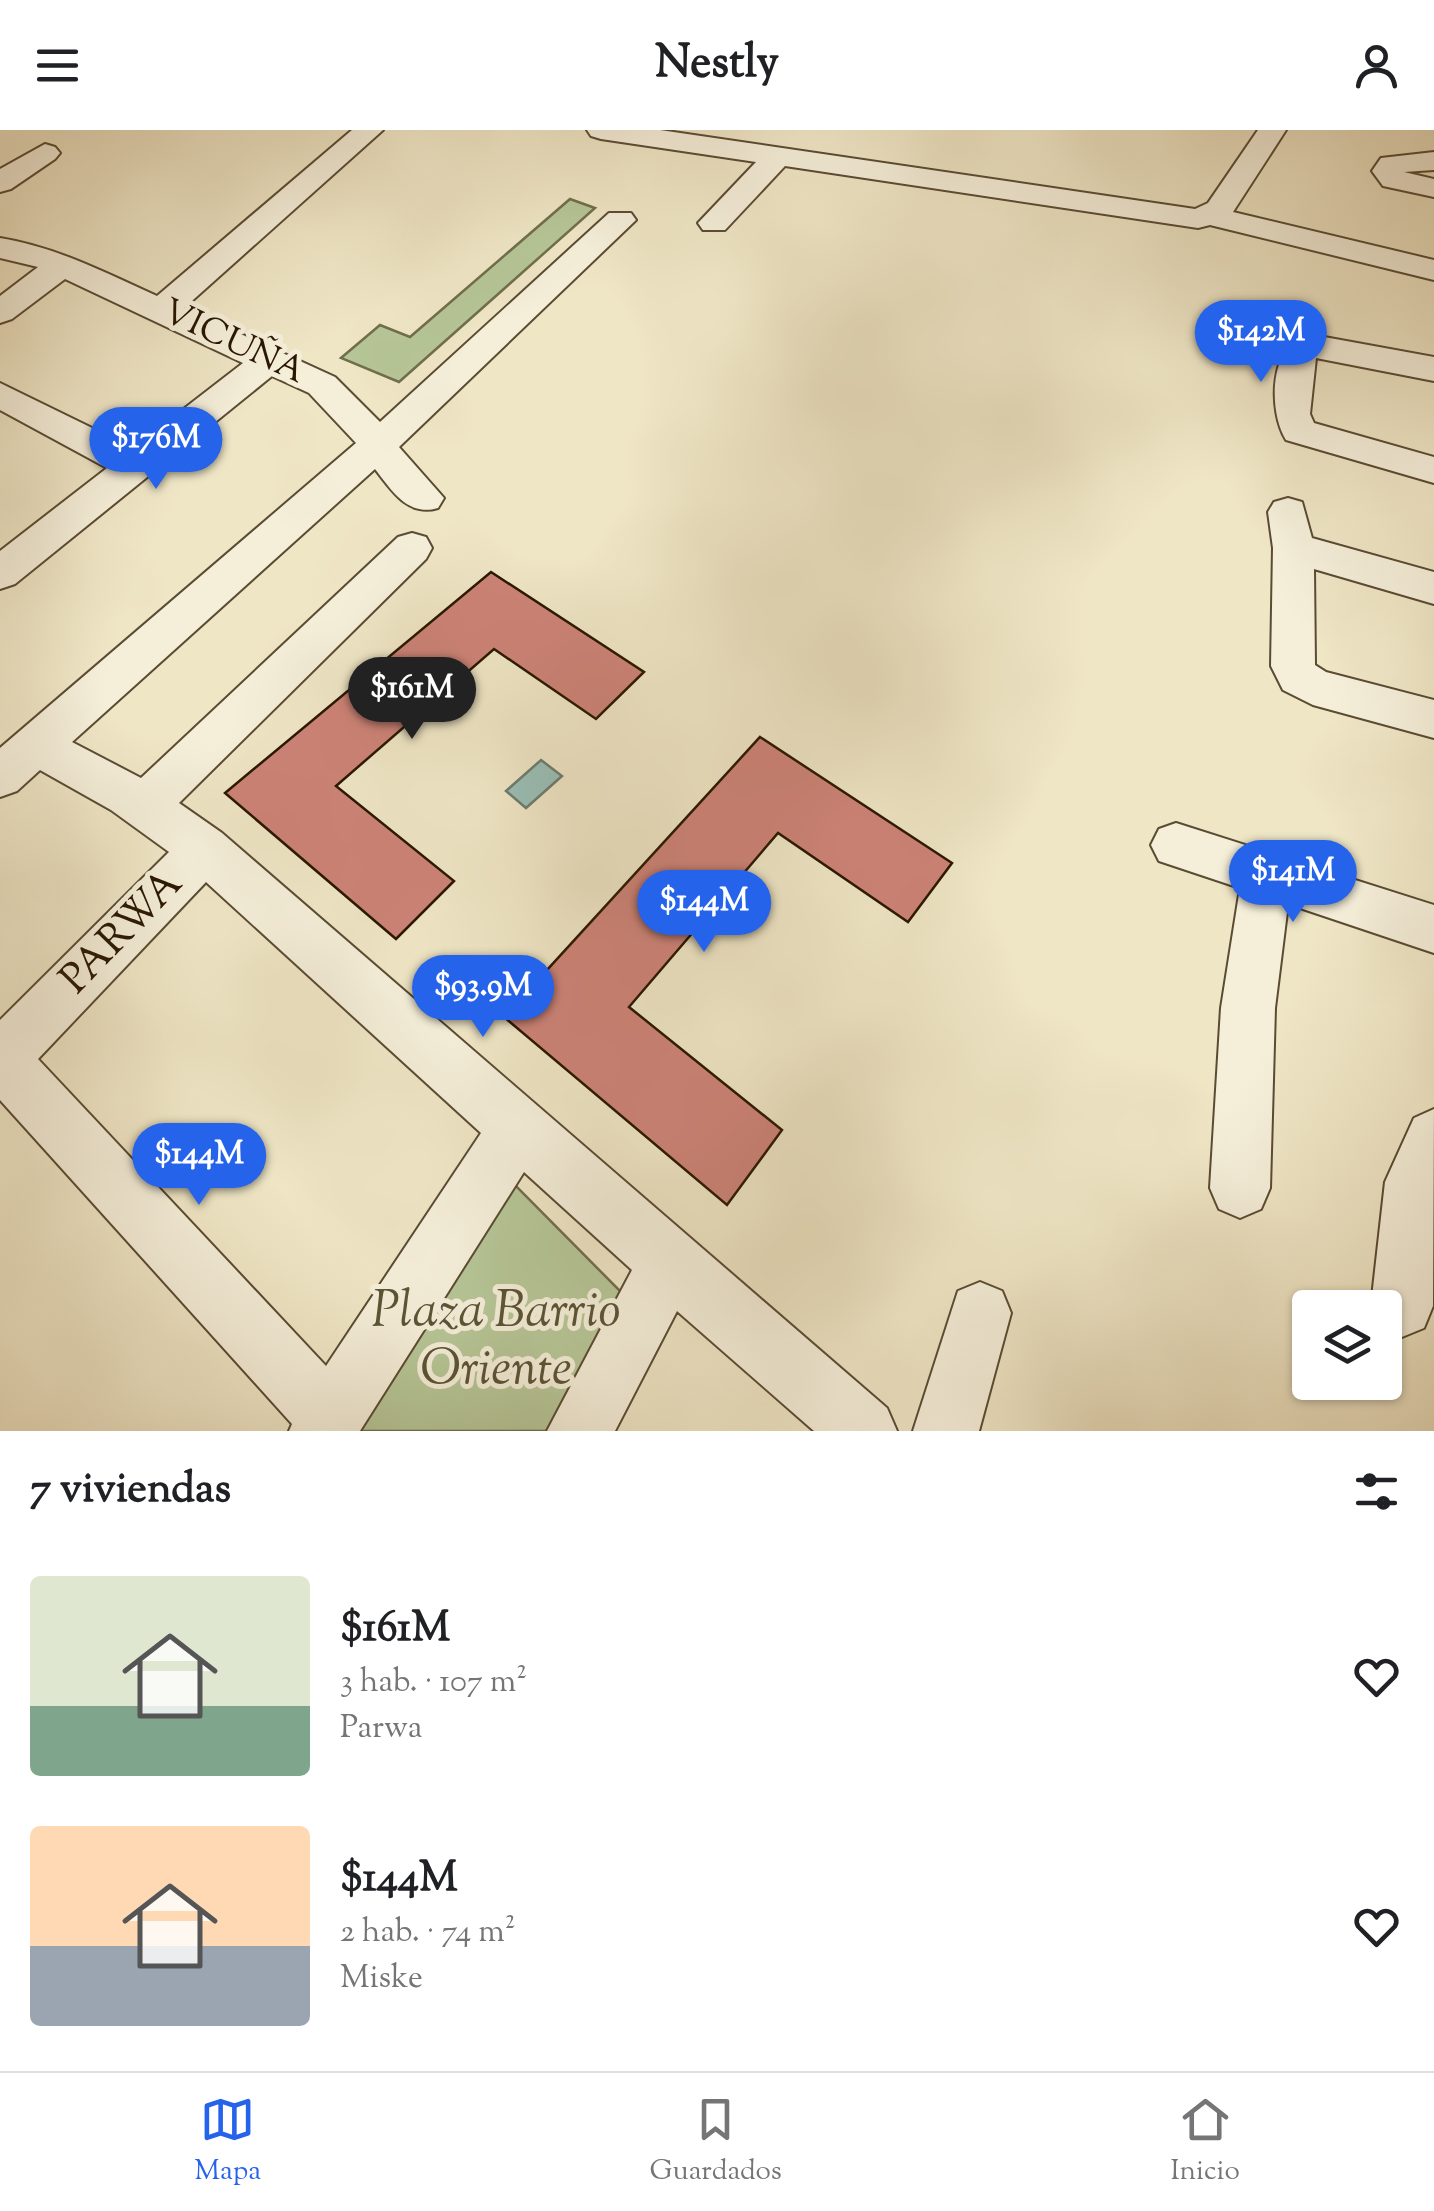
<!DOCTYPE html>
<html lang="es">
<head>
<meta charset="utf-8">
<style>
  :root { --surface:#fff; --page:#f2f2f2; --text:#202124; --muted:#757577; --line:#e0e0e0; --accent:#2563eb }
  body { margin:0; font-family:"Sorts Mill Goudy",serif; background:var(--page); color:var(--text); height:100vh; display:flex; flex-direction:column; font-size:38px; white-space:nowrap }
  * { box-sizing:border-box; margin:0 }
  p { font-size:32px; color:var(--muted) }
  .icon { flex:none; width:55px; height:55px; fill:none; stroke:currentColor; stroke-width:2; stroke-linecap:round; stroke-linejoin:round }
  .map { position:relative; height:1301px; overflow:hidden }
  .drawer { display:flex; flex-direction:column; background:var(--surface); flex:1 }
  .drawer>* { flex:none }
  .tools { position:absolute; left:1292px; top:1160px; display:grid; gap:20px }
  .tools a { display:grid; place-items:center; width:110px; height:110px; border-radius:10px; background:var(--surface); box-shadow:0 2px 8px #0004; font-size:50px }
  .price { position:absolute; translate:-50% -85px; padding:0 22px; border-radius:35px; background:var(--accent); color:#fff; font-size:32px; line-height:65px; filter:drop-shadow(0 2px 5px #0008) }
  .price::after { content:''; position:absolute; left:50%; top:60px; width:30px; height:22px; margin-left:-15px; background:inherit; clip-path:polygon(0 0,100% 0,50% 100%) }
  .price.on { background:#222; color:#fff }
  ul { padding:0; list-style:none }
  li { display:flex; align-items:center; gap:30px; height:250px; padding:0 30px }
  li span { display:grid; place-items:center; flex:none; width:280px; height:200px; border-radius:10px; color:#555 }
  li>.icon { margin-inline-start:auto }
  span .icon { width:120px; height:120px; fill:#fffc; stroke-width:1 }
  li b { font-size:42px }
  h2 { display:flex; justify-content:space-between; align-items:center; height:120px; padding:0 30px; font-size:42px }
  header { display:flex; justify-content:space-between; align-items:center; height:130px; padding:0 30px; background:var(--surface); font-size:45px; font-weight:700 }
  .menu { display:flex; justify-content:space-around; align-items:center; height:140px; border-top:2px solid var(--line); background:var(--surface); font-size:28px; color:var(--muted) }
  .menu a { display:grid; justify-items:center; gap:5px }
  .menu .on { color:var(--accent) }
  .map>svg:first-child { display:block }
</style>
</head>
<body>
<header><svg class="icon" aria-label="menu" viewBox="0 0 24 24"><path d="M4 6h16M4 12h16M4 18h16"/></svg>Nestly<svg class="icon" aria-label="person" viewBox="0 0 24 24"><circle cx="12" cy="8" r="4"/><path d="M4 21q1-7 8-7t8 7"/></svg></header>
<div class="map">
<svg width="1434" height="1301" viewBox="0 0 1434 1301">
  <rect width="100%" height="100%" fill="#efe6c6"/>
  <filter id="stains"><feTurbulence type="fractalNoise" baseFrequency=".002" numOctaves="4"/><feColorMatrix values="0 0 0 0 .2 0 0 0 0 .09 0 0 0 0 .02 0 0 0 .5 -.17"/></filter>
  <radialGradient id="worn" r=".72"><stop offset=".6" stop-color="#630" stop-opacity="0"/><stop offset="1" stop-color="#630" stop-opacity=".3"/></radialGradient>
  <g fill="#b6c697" stroke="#706e4c" stroke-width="2.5">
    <polygon points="570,69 595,78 399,252 341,228 380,195 410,207"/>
    <polygon points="498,1038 623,1164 548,1301 338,1301"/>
  </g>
  <polygon fill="#9abfb7" stroke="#6d7c6f" stroke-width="2.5" points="541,630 562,646 526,678 506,661"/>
  <g fill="#cd8378" stroke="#291702" stroke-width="2.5">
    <polygon points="491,442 644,542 596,589 494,519 336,656 454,751 396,809 225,663"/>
    <polygon points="760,607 952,733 908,792 778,703 629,877 782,1000 727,1075 504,887"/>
  </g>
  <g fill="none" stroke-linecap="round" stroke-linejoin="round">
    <defs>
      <g id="minor">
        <path d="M352 0H383L184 178 335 247 380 292 609 83H631L636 90 399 317 444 368 438 378C408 387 392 361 375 339L72 612 141 648 398 407 412 403 426 407 432 418 426 429 179 673 222 703 887 1278 897 1301H814L677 1181 615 1301H547L632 1140 524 1042 360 1301H289L292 1294 0 970V890L169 722 111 680 40 640 17 661 0 667V618L356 313 309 263 272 246 15 454 0 459V421L107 338 0 280V253L133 318 243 233 65 149 12 189 0 193V166L38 137 0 128V108C56 117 106 143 157 166ZM206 752 481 1003 326 1236 38 929Z"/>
        <polygon points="587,0 660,0 1195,79 1208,73 1258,0 1286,0 1233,82 1434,130 1434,150 1210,95 1198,98 785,36 725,100 703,100 698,93 756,32 601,9 591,6"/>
        <polygon points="45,14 55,17 60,23 55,29 11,59 0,62 0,39"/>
        <polygon points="1434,22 1434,40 1404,42 1434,49 1434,67 1383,56 1372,41 1381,28"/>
        <path d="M1308 204 1434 227V251L1316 228 1310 284 1314 293 1434 327V353L1286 310C1268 281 1269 214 1308 204Z"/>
        <polygon points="1288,368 1302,372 1312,408 1434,442 1434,474 1314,439 1315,535 1326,542 1434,570 1434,608 1313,575 1283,560 1271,536 1273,418 1268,382 1274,372"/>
        <polygon points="1176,693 1434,775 1434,823 1288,774 1275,878 1270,1058 1261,1079 1240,1088 1219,1079 1210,1058 1221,878 1240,758 1159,731 1151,715 1159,699"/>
        <polygon points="1434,979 1433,1176 1424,1198 1402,1207 1385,1200 1385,1178 1371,1176 1385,1052 1414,988"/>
        <polygon points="980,1152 1002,1161 1011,1183 979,1301 913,1301 958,1161"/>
      </g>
    </defs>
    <use href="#minor" stroke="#5a4b33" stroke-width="4"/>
    <use href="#minor" fill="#f5efda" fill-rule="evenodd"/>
  </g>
  <g text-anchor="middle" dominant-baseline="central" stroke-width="10" stroke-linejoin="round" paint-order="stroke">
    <g font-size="35" fill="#291702" stroke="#f5efda">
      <text transform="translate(233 213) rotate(25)">VICUÑA</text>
    </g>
    <g font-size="42" fill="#291702" stroke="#f5efda">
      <text transform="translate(123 803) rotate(-46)">PARWA</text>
    </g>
    <g font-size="50" font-style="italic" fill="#5a5436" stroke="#f5efda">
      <text x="496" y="1183">Plaza Barrio<tspan x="496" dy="58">Oriente</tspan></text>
    </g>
  </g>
  <rect width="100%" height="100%" filter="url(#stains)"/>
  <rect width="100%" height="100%" fill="url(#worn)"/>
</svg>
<div class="tools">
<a><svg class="icon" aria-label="layers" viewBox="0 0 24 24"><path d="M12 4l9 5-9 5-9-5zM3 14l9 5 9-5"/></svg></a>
</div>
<b class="price" style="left:1261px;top:255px">$142M</b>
<b class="price" style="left:156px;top:362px">$176M</b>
<b class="price on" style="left:412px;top:612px">$161M</b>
<b class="price" style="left:1293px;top:795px">$141M</b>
<b class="price" style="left:704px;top:825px">$144M</b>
<b class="price" style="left:483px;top:910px">$93.9M</b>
<b class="price" style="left:199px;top:1078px">$144M</b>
</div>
<section class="drawer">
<h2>7 viviendas<svg class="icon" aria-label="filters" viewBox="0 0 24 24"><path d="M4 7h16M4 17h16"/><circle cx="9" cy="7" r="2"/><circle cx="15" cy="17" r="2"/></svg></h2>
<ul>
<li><span style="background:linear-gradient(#dfe7d0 65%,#7fa58c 0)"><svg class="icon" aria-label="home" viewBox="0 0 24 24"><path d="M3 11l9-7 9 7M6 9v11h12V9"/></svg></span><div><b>$161M</b><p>3 hab. · 107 m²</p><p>Parwa</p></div><svg class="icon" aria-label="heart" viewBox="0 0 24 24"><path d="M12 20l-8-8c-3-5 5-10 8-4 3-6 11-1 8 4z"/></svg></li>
<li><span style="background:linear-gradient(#ffd9b3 60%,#9aa5b1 0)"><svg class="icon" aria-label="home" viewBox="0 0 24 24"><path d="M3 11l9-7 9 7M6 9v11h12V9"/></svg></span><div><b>$144M</b><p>2 hab. · 74 m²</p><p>Miske</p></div><svg class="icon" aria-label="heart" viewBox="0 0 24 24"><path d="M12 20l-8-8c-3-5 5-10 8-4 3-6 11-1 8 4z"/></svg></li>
</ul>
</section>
<nav class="menu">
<a class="on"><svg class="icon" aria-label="map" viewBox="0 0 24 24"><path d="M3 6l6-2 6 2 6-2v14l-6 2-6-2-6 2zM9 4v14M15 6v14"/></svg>Mapa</a>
<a><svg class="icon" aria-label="saved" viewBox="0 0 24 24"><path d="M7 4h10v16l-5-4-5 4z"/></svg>Guardados</a>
<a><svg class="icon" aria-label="home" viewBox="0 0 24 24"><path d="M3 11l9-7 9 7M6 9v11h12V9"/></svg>Inicio</a>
</nav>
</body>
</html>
